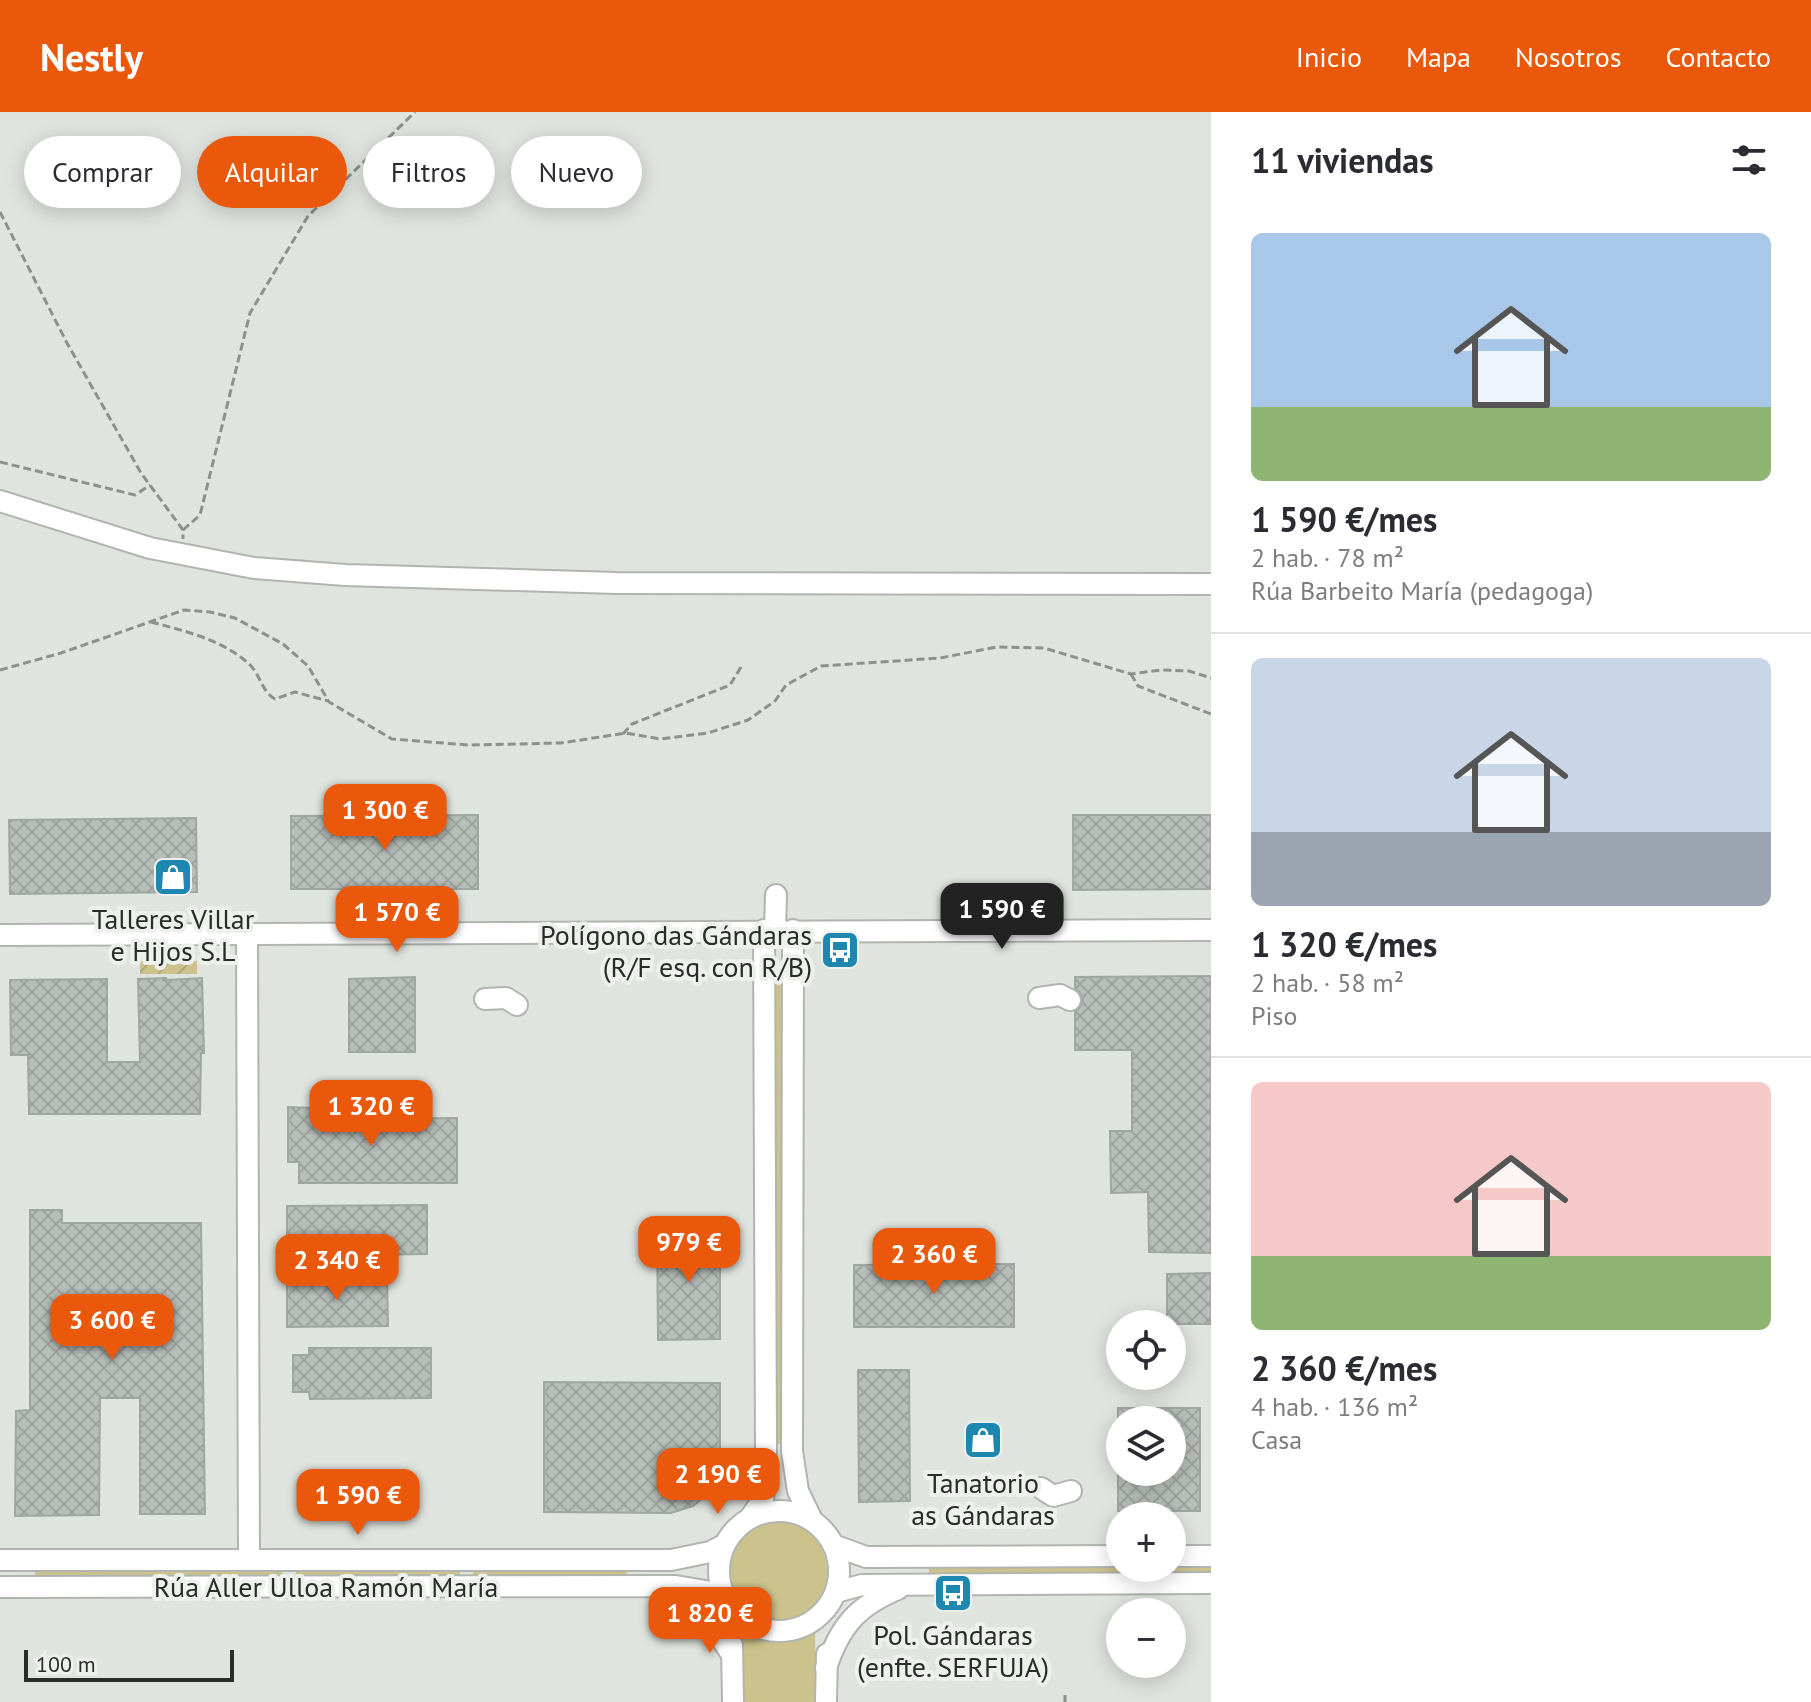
<!DOCTYPE html>
<html lang="es">
<head>
<meta charset="utf-8">
<style>
  :root { --surface:#fff; --page:#f2f2f3; --text:#2b2b33; --muted:#7c7c81; --line:#e1e1e2; --accent:#ea580c }
  body { margin:0; font-family:"PT Sans",sans-serif; background:var(--page); color:var(--text); height:100vh; display:flex; flex-direction:column; font-size:30px; white-space:nowrap }
  * { box-sizing:border-box; margin:0 }
  p { font-size:26px; color:var(--muted) }
  .icon { flex:none; width:44px; height:44px; fill:none; stroke:currentColor; stroke-width:2; stroke-linecap:round; stroke-linejoin:round }
  .map { position:relative; flex:1; overflow:hidden }
  .details { display:flex; flex-direction:column; background:var(--surface); width:600px }
  .details>* { flex:none }
  .banner { position:absolute; left:24px; top:24px; width:760px; height:72px; display:flex; gap:16px }
  .buttons { position:absolute; left:1106px; top:1198px; display:grid; gap:16px }
  .buttons a { display:grid; place-items:center; width:80px; height:80px; border-radius:50%; background:var(--surface); box-shadow:0 4px 20px #0003; font-size:40px }
  .scale { position:absolute; left:24px; bottom:20px; width:210px; box-sizing:border-box; padding-left:8px; border:4px solid #2a2c2a; border-top:0; font-size:22px; line-height:28px; white-space:nowrap; color:#2a2c2a; -webkit-text-stroke:6px #edf1eb; paint-order:stroke }
  .price { position:absolute; translate:-50% -68px; padding:0 18px; border-radius:16px; background:var(--accent); color:#fff; font-size:26px; line-height:52px; filter:drop-shadow(0 2px 4px #0008) }
  .price::after { content:''; position:absolute; left:50%; top:48px; width:24px; height:18px; margin-left:-12px; background:inherit; clip-path:polygon(0 0,100% 0,50% 100%) }
  .price.active { background:#222; color:#fff }
  ul { padding:0; list-style:none }
  li { display:grid; align-content:center; gap:16px; height:424px; padding:0 40px }
  li+li { border-top:2px solid var(--line) }
  li span { display:grid; place-items:center; height:248px; border-radius:12px; color:#555 }
  li>.icon { margin-inline-start:auto }
  span .icon { width:144px; height:144px; fill:#fffc; stroke-width:1 }
  li b { font-size:34px }
  h2 { display:flex; justify-content:space-between; align-items:center; height:96px; padding:0 40px; font-size:34px }
  .chip { padding:0 28px; border-radius:36px; background:var(--surface); box-shadow:0 4px 20px #0003; font-size:28px; line-height:72px }
  .chip.active { background:var(--accent); color:#fff }
  header { display:flex; align-items:center; gap:48px; box-sizing:border-box; height:112px; padding:0 40px; background:var(--accent); color:#fff }
  header strong { font-size:38px }
  nav { display:flex; gap:44px; margin-inline-start:auto; font-size:28px }
  main { display:flex; flex:1; min-height:0 }
  .map>svg:first-child { display:block }
</style>
</head>
<body>
<header>
<strong>Nestly</strong>
<nav><a>Inicio</a><a>Mapa</a><a>Nosotros</a><a>Contacto</a></nav>
</header>
<main>
<div class="map">
<svg width="1211" height="1590" viewBox="0 0 1211 1590">
  <defs>
    <pattern id="garden-furrows" width="10" height="10" patternUnits="userSpaceOnUse" patternTransform="scale(2)"><rect width="10" height="10" fill="#ccc38c"/><path d="M-1 1l2-2M0 10L10 0M9 11l2-2" fill="none" stroke="#afa879"/></pattern>
    <pattern id="building-cross-hatch" width="8" height="8" patternUnits="userSpaceOnUse" patternTransform="scale(2)"><rect width="8" height="8" fill="#b7beb9"/><path d="M0 0l8 8M0 8l8-8" fill="none" stroke="#9ea39f"/></pattern>
  </defs>
  <rect width="100%" height="100%" fill="#e0e4de"/>
  <g fill="#ccc38c">
    <polygon points="772,870 782,871 784,1332 773,1332"/>
    <circle cx="777" cy="1459" r="50"/>
    <polygon points="1120,1452 1120,1456 1172,1456 1172,1452 1211,1452 1211,1463 929,1463 929,1453"/>
    <polygon points="460,1454 460,1465 296,1466 296,1456"/>
    <polygon points="283,1455 282,1465 35,1467 35,1456"/>
    <rect x="473" y="1455" width="154" height="10"/>
    <path d="M815 1516 816 1590H741L740 1517C768 1531 788 1531 815 1516Z"/>
  </g>
  <rect fill="url(#garden-furrows)" x="140" y="849" width="57" height="13"/>
  <g fill="url(#building-cross-hatch)" stroke="#a0a6a1" stroke-width="2">
    <polygon points="478,703 478,777 291,777 291,704"/>
    <polygon points="1073,703 1211,703 1211,777 1073,778"/>
    <polygon points="196,706 197,780 10,782 9,708"/>
    <polygon points="1211,864 1211,1141 1149,1140 1148,1080 1111,1081 1110,1019 1132,1019 1132,938 1075,938 1075,900 1081,894 1083,888 1081,882 1075,876 1075,865"/>
    <polygon points="415,865 415,940 349,940 349,867"/>
    <polygon points="166,866 166,868 202,866 204,941 201,941 200,1002 29,1002 28,943 11,943 10,868 107,867 107,950 140,950 138,867"/>
    <polygon points="288,995 339,997 340,1007 457,1006 457,1071 299,1071 299,1050 288,1050"/>
    <polygon points="427,1093 427,1142 287,1144 287,1094"/>
    <polygon points="30,1098 62,1098 62,1111 201,1111 205,1402 140,1402 140,1286 100,1286 99,1403 15,1404 16,1299 30,1298"/>
    <polygon points="720,1116 720,1227 658,1228 657,1117"/>
    <polygon points="1014,1152 1014,1215 854,1215 854,1153"/>
    <polygon points="1211,1161 1211,1212 1167,1212 1167,1162"/>
    <polygon points="387,1164 388,1214 287,1215 287,1165"/>
    <polygon points="309,1236 431,1236 431,1286 310,1287 309,1280 293,1280 293,1243 309,1243"/>
    <polygon points="858,1258 909,1258 910,1389 859,1390"/>
    <polygon points="544,1270 720,1271 720,1345 719,1359 710,1380 693,1394 671,1401 544,1400"/>
    <polygon points="1118,1296 1200,1296 1200,1399 1118,1399 1118,1360 1172,1360 1172,1308 1118,1308"/>
  </g>
  <g fill="none" stroke-linecap="round" stroke-linejoin="round">
    <defs>
      <g id="minor">
        <polyline points="0,389 150,436 254,456 345,463 616,471 1211,472"/>
        <polyline points="775,818 776,783"/>
        <polyline points="793,818 792,1339 798,1379 812,1408"/>
        <polyline points="247,820 249,1447"/>
        <polyline points="0,823 1211,818"/>
        <polyline points="1039,886 1060,883 1070,888"/>
        <polyline points="485,887 506,886 517,893"/>
        <polyline points="1041,1376 1053,1384 1071,1379"/>
        <circle cx="779" cy="1459" r="60"/>
        <polyline points="750,1406 763,1387 766,1338 764,818"/>
        <polyline points="833,1433 866,1445 1120,1444"/>
        <polyline points="1172,1444 1211,1444"/>
        <polyline points="0,1448 671,1448 710,1440 724,1433"/>
        <polyline points="0,1475 676,1474 711,1480 728,1490"/>
        <path d="M664 1479C695 1492 714 1514 732 1543"/>
        <polyline points="836,1480 862,1473 1211,1471"/>
        <polyline points="732,1533 733,1590"/>
        <path d="M826 1556C840 1514 857 1494 898 1477"/>
        <polyline points="826,1590 827,1542"/>
      </g>
    </defs>
    <use href="#minor" stroke="#b0b5af" stroke-width="24"/>
    <g stroke="#8d908c" stroke-width="3" stroke-dasharray="8 4" stroke-linecap="butt">
      <polyline points="0,100 67,231 141,361 183,418 183,427"/>
      <polyline points="0,350 135,383 150,373"/>
      <polyline points="183,418 200,403 250,201 308,104 415,0"/>
      <path d="M151 510C185 519 223 528 249 552 261 563 261 579 275 587L295 580 328 589"/>
      <polyline points="0,558 61,541 184,498 210,500 235,506 283,532 308,554 329,590 392,627 468,633 561,631 626,621 660,627 708,621 748,608 775,589 786,573 821,554 940,546 997,535 1044,536 1131,562 1161,558 1189,559 1211,566"/>
      <polyline points="1131,562 1138,574 1211,602"/>
      <polyline points="623,622 632,612 730,573 741,555"/>
      <polyline points="1065,1590 1065,1583"/>
    </g>
    <use href="#minor" stroke="#fff" stroke-width="20"/>
  </g>
  <defs>
    <symbol id="shop-square" viewBox="-11 -11 22 22"><rect x="-9" y="-9" width="18" height="18" rx="4" fill="#1e87af" stroke="#edf1eb"/><path d="M-5-2.5h2.3a2.7 3.5 0 0 1 5.4 0H5L5.5 6h-11ZM-1.5-2.5h3a1.5 2.3 0 0 0-3 0Z" fill="#fff"/></symbol>
    <symbol id="bus-square" viewBox="-11 -11 22 22"><rect x="-9" y="-9" width="18" height="18" rx="4" fill="#1e87af" stroke="#edf1eb"/><path d="M-5-6H5V4H4V6H2V4H-2V6H-4V4H-5ZM-3.5-4V0h7V-4ZM-3.5 1.2v1.5H-2V1.2ZM2 1.2v1.5H3.5V1.2Z" fill="#fff"/></symbol>
  </defs>
  <g fill-rule="evenodd">
    <use href="#shop-square" x="151" y="743" width="44" height="44"/>
    <use href="#bus-square" x="818" y="816" width="44" height="44"/>
    <use href="#shop-square" x="961" y="1306" width="44" height="44"/>
    <use href="#bus-square" x="931" y="1459" width="44" height="44"/>
  </g>
  <g text-anchor="middle" dominant-baseline="central" stroke-width="8" stroke-linejoin="round" paint-order="stroke">
    <g font-size="28" fill="#2a2c2a" stroke="#edf1eb">
      <text x="173" y="806">Talleres Villar<tspan x="173" dy="32">e Hijos S.L</tspan></text>
      <text x="812" y="822" text-anchor="end">Polígono das Gándaras<tspan x="812" dy="32">(R/F esq. con R/B)</tspan></text>
      <text x="983" y="1370">Tanatorio<tspan x="983" dy="32">as Gándaras</tspan></text>
      <text x="953" y="1522">Pol. Gándaras<tspan x="953" dy="32">(enfte. SERFUJA)</tspan></text>
    </g>
    <g font-size="28" fill="#2a2c2a" stroke="#edf1eb">
      <text x="326" y="1474">Rúa Aller Ulloa Ramón María</text>
    </g>
  </g>
</svg>
<div class="buttons">
<a><svg class="icon" aria-label="locate" viewBox="0 0 24 24"><circle cx="12" cy="12" r="6"/><path d="M12 2v4M12 18v4M2 12h4M18 12h4"/></svg></a>
<a><svg class="icon" aria-label="layers" viewBox="0 0 24 24"><path d="M12 4l9 5-9 5-9-5zM3 14l9 5 9-5"/></svg></a>
<a>+</a>
<a>−</a>
</div>
<div class="scale">100 m</div>
<b class="price" style="left:385px;top:740px">1 300 €</b>
<b class="price active" style="left:1002px;top:839px">1 590 €</b>
<b class="price" style="left:397px;top:842px">1 570 €</b>
<b class="price" style="left:371px;top:1036px">1 320 €</b>
<b class="price" style="left:689px;top:1172px">979 €</b>
<b class="price" style="left:934px;top:1184px">2 360 €</b>
<b class="price" style="left:337px;top:1190px">2 340 €</b>
<b class="price" style="left:112px;top:1250px">3 600 €</b>
<b class="price" style="left:718px;top:1404px">2 190 €</b>
<b class="price" style="left:358px;top:1425px">1 590 €</b>
<b class="price" style="left:710px;top:1543px">1 820 €</b>
<div class="banner">
<a class="chip">Comprar</a>
<a class="chip active">Alquilar</a>
<a class="chip">Filtros</a>
<a class="chip">Nuevo</a>
</div>
</div>
<section class="details">
<h2>11 viviendas<svg class="icon" aria-label="filters" viewBox="0 0 24 24"><path d="M4 7h16M4 17h16"/><circle cx="9" cy="7" r="2"/><circle cx="15" cy="17" r="2"/></svg></h2>
<ul>
<li><span style="background:linear-gradient(#a9c7e8 70%,#8fb573 0)"><svg class="icon" aria-label="home" viewBox="0 0 24 24"><path d="M3 11l9-7 9 7M6 9v11h12V9"/></svg></span><div><b>1 590 €/mes</b><p>2 hab. · 78 m²</p><p>Rúa Barbeito María (pedagoga)</p></div></li>
<li><span style="background:linear-gradient(#c9d6e8 70%,#9aa5b1 0)"><svg class="icon" aria-label="home" viewBox="0 0 24 24"><path d="M3 11l9-7 9 7M6 9v11h12V9"/></svg></span><div><b>1 320 €/mes</b><p>2 hab. · 58 m²</p><p>Piso</p></div></li>
<li><span style="background:linear-gradient(#f6c9c9 70%,#8fb573 0)"><svg class="icon" aria-label="home" viewBox="0 0 24 24"><path d="M3 11l9-7 9 7M6 9v11h12V9"/></svg></span><div><b>2 360 €/mes</b><p>4 hab. · 136 m²</p><p>Casa</p></div></li>
</ul>
</section>
</main>
</body>
</html>
